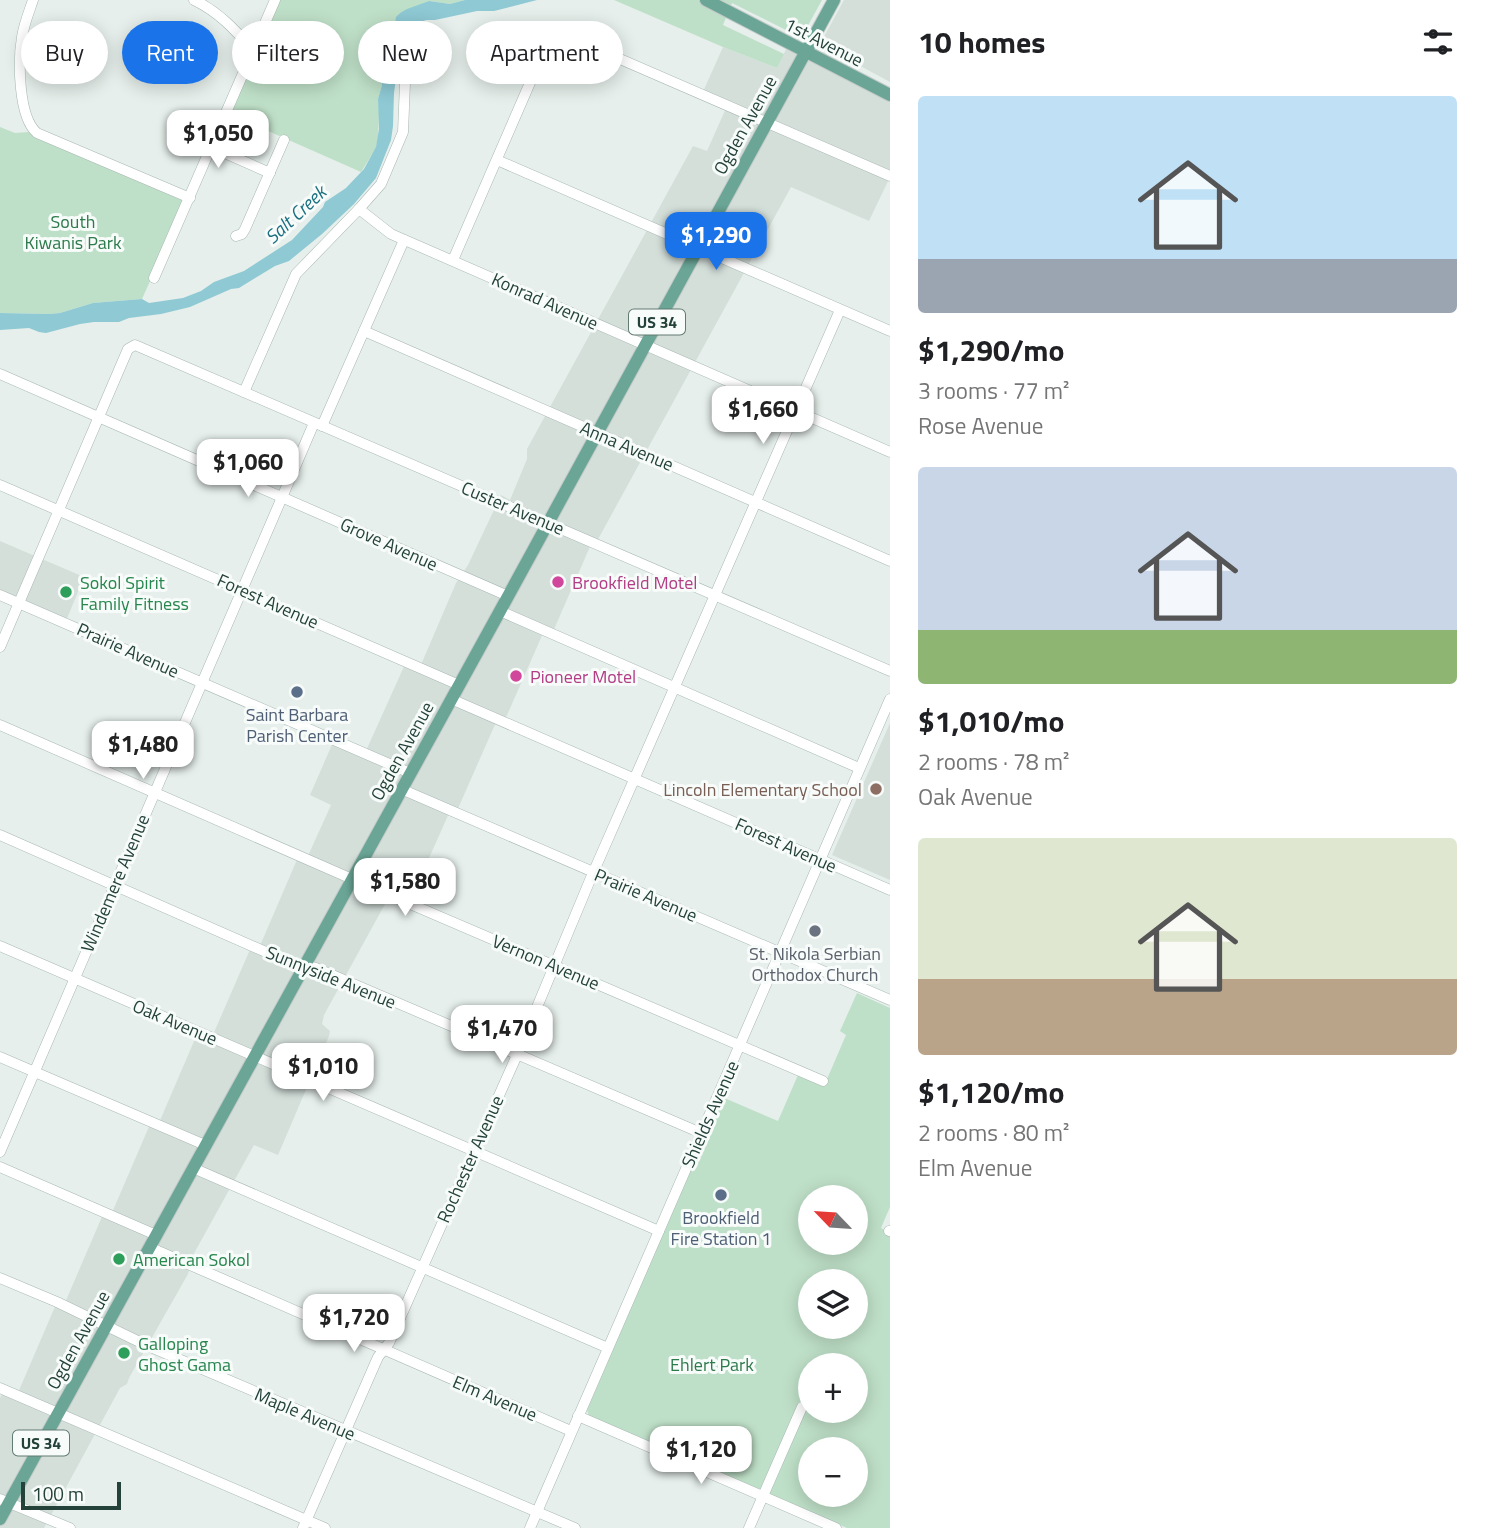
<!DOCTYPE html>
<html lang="en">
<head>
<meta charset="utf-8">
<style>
  :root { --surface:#fff; --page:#f2f2f2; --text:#202124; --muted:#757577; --accent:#1a73e8 }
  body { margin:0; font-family:"Titillium Web",sans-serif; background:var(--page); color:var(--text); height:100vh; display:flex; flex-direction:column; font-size:26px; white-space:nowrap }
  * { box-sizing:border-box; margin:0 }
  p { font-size:23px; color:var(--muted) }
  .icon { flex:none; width:38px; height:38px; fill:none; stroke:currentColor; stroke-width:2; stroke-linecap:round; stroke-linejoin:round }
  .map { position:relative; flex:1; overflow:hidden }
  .drawer { display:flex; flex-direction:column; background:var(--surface); width:595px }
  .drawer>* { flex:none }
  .top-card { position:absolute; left:21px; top:21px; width:665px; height:63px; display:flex; gap:14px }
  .needle { width:46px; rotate:295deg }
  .tools { position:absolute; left:798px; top:1185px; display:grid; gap:14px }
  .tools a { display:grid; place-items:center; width:70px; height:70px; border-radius:50%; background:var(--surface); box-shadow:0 4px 18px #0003; font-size:35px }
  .scale { position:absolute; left:21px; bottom:18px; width:100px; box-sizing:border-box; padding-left:7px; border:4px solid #24423a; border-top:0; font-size:19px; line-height:24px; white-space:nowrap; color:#24423a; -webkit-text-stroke:5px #f7fbf9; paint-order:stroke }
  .price { position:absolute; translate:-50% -60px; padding:0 16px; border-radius:14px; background:#fff; color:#222; font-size:23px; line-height:46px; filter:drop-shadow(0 2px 4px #0008) }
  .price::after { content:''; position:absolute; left:50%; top:42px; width:21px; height:16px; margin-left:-10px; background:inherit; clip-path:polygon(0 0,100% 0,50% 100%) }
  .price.current { background:var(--accent); color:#fff }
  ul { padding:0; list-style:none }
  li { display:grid; align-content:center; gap:14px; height:371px; padding:0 28px }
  li span { display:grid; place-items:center; height:217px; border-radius:7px; color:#555 }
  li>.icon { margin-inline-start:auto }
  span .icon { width:126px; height:126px; fill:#fffc; stroke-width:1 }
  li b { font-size:30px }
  h2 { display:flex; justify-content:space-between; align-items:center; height:84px; padding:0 28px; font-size:30px }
  .pill { padding:0 24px; border-radius:32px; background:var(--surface); box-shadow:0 4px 18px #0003; font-size:24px; line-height:63px }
  .pill.current { background:var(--accent); color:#fff }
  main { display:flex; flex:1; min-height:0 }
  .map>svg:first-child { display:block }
</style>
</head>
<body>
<main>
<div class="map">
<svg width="890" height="1528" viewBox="0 0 890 1528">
  <rect width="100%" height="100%" fill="#e6efeb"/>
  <g fill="#d4dfda">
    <polygon points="844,0 890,0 890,82 820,44"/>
    <polygon points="788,45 890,96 890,177 869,221 791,187 596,543 592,542 552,634 544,631 504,722 497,720 456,813 450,811 409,903 390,895 324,1015 322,1024 330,1031 329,1036 278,1155 254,1145 192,1257 188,1274 129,1378 127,1384 120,1388 44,1528 0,1528 0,1398 4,1390 17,1395 57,1302 64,1305 104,1212 111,1215 151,1122 158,1125 198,1032 212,1037 252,945 259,948 299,855 307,858 331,805 310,795 334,740 365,753 406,662 420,667 456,583 468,565 501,495 510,500 527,459 527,449 687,157 693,146 707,151 727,106 702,94 723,47 777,68"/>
    <polygon points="0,541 84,577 66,621 0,592"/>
    <polygon points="890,723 890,880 832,855"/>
  </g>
  <g fill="#bfe0c8" fill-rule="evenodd">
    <polygon points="280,0 465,0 450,4 429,1 400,13 394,22 391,39 381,62 382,85 378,99 379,113 378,138 376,148 361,172 230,114"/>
    <polygon points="614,0 822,0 805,31 800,34 794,34 732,3 723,25 784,54 777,68 723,47"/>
    <polygon points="0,127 15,133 28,132 182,200 184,205 142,299 93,303 60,313 49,314 0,313"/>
    <path d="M857 993 890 1008V1207L881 1228 890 1233V1528H847L592 1418 589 1416 587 1410 722 1097 778 1121 798 1075 824 1086 846 1035 840 1031ZM810 1197H856V1242H810ZM810 1281H856V1326H810ZM810 1365H856V1410H810ZM810 1449H856V1494H810Z"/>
  </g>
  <polygon fill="#8ec9d4" points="465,0 537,0 494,11 477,11 435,20 427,20 419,22 413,26 405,38 400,48 394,93 393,126 391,140 376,178 354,204 322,234 289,261 275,266 239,288 231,289 190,307 161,314 129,318 119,322 94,322 80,324 46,333 39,332 29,328 0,330 0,313 49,314 60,313 93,303 142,299 149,303 183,298 201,291 214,282 244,271 292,240 323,207 325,202 346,188 364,169 376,147 379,129 378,99 382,85 381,62 391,39 396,17 400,13 407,9 429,1 450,4"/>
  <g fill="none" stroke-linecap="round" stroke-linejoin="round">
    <defs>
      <g id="minor">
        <path d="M33 0C29 12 24 24 22 37 18 60 18 117 37 133L190 198"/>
        <path d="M194 0C219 12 235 30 253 50"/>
        <polyline points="211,147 270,173"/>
        <polyline points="497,160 890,331"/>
        <polyline points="359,209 391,234 890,452"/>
        <polyline points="236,236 242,234 245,229 284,140"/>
        <polyline points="453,260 549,39 555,33 560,33 890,176"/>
        <polyline points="154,278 275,0"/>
        <polyline points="364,331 890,561"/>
        <polyline points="0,374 508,596"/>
        <polyline points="244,392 296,274 359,209 381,184 403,132 405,83 418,53 419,42"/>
        <polyline points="322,426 404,240"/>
        <polyline points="0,485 459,685"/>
        <polyline points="0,595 410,773"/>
        <polyline points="500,611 859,768"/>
        <polyline points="0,647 128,349 135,345 890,671"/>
        <polyline points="451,699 890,890"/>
        <polyline points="0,725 352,879 823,1081"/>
        <polyline points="401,789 890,1000"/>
        <polyline points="0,835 293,964 316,968 701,1133"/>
        <polyline points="0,946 659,1231"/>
        <polyline points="0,1057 205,1145"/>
        <polyline points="0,1152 314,423"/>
        <polyline points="0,1167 156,1235"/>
        <polyline points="193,1168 608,1348"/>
        <polyline points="889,1231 890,1231"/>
        <polyline points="149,1247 571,1431"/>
        <polyline points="0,1278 57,1302 148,1346 575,1528"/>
        <polyline points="0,1388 325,1528"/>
        <polyline points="578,1416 836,1528"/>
        <polyline points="0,1499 70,1528"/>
        <polyline points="303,1528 378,1357 389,1343 517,1055 590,880 840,310"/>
        <polyline points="530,1528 890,699"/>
        <polyline points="749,1528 802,1407"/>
      </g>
      <g id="major">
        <polyline points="706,0 890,95"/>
        <polyline points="0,1519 500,611 834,0"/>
      </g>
    </defs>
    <use href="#minor" stroke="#a8b8b2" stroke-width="11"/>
    <use href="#major" stroke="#c2cac8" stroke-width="14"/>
    <use href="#minor" stroke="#fff" stroke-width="10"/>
    <use href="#major" stroke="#6aa596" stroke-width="12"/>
  </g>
  <g fill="#d1479c" stroke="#f7fbf9" stroke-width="2.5">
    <circle cx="558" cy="582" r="7"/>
    <circle cx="516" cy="676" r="7"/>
  </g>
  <g fill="#2e9e5b" stroke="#f7fbf9" stroke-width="2.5">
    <circle cx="66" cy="592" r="7"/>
    <circle cx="119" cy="1259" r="7"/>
    <circle cx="124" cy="1353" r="7"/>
  </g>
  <g fill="#5c6f8a" stroke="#f7fbf9" stroke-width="2.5">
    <circle cx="297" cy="692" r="7"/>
    <circle cx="721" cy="1195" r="7"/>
  </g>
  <circle fill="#8d6e63" stroke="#f7fbf9" stroke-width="2.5" cx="876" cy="789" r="7"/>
  <circle fill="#6b7280" stroke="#f7fbf9" stroke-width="2.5" cx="815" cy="931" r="7"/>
  <g text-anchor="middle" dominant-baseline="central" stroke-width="6" stroke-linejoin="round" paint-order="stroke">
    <g fill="#f7fbf9" stroke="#637a73" stroke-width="2">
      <rect x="629" y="309.5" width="56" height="25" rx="5"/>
      <rect x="13" y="1430.5" width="56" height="25" rx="5"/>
    </g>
    <g font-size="16" font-weight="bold" fill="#24423a">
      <text x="657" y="322">US 34</text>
      <text x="41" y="1443">US 34</text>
    </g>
    <g font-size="18" fill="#24423a" stroke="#f7fbf9">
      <text transform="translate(824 42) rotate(27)">1st Avenue</text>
      <text transform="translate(745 125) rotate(-61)">Ogden Avenue</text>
      <text transform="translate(545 301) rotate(24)">Konrad Avenue</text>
      <text transform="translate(627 446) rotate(23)">Anna Avenue</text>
      <text transform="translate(513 508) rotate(23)">Custer Avenue</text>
      <text transform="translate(389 544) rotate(24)">Grove Avenue</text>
      <text transform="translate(268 601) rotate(24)">Forest Avenue</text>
      <text transform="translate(128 650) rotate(24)">Prairie Avenue</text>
      <text transform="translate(402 751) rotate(-61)">Ogden Avenue</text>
      <text transform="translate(786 845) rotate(24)">Forest Avenue</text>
      <text transform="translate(115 883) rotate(-67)">Windemere Avenue</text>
      <text transform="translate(646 895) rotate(23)">Prairie Avenue</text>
      <text transform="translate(546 962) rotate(23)">Vernon Avenue</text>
      <text transform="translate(331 977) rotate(22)">Sunnyside Avenue</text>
      <text transform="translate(175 1022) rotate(23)">Oak Avenue</text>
      <text transform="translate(710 1114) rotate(-66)">Shields Avenue</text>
      <text transform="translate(470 1159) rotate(-66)">Rochester Avenue</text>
      <text transform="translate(78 1340) rotate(-61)">Ogden Avenue</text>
      <text transform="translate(495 1398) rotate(23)">Elm Avenue</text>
      <text transform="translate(305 1414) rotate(23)">Maple Avenue</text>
    </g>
    <g font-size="18" fill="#2d7a4b" stroke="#f7fbf9">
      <text x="73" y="221">South<tspan x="73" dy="21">Kiwanis Park</tspan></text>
      <text x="712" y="1364">Ehlert Park</text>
    </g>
    <g font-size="18" fill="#27864d" stroke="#f7fbf9" text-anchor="start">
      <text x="80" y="582">Sokol Spirit<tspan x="80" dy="21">Family Fitness</tspan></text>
      <text x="133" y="1259">American Sokol</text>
      <text x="138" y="1343">Galloping<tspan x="138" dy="21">Ghost Gama</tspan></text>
    </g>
    <g font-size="18" fill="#b23c85" stroke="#f7fbf9" text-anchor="start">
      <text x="572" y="582">Brookfield Motel</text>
      <text x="530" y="676">Pioneer Motel</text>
    </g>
    <g font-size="18" fill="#4e5e75" stroke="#f7fbf9">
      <text x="297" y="714">Saint Barbara<tspan x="297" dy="21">Parish Center</tspan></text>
      <text x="721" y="1217">Brookfield<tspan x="721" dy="21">Fire Station 1</tspan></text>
    </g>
    <g font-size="18" fill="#785e54" stroke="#f7fbf9" text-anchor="end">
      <text x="862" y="789">Lincoln Elementary School</text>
    </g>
    <g font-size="18" fill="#5b616d" stroke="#f7fbf9">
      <text x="815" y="953">St. Nikola Serbian<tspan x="815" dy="21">Orthodox Church</tspan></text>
    </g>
    <g font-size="19" font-style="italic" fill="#1c6f80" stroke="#f7fbf9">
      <text transform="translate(295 214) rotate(-43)">Salt Creek</text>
    </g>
  </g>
</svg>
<div class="tools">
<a><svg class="needle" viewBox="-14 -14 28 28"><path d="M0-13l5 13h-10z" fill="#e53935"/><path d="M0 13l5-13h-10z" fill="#757577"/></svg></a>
<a><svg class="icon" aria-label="layers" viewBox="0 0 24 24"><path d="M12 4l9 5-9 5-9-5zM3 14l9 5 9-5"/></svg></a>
<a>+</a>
<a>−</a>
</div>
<div class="scale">100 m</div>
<b class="price" style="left:218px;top:170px">$1,050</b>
<b class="price current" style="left:716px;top:272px">$1,290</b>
<b class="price" style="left:763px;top:446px">$1,660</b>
<b class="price" style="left:248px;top:499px">$1,060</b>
<b class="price" style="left:143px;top:781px">$1,480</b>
<b class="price" style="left:405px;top:918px">$1,580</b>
<b class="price" style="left:502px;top:1065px">$1,470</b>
<b class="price" style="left:323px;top:1103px">$1,010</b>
<b class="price" style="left:354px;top:1354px">$1,720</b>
<b class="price" style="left:701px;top:1486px">$1,120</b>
<div class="top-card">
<a class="pill">Buy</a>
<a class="pill current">Rent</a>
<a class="pill">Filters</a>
<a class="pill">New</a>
<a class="pill">Apartment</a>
</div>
</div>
<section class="drawer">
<h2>10 homes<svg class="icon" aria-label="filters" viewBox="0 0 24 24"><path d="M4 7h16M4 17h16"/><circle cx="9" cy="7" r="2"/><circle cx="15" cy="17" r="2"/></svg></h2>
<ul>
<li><span style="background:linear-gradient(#bfe0f5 75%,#9aa5b1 0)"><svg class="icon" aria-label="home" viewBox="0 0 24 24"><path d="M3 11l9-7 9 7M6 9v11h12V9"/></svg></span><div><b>$1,290/mo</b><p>3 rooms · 77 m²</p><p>Rose Avenue</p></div></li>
<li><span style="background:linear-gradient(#c9d6e8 75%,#8fb573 0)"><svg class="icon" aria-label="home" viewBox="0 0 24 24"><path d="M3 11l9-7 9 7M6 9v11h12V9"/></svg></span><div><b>$1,010/mo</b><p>2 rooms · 78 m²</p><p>Oak Avenue</p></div></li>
<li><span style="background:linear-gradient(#dfe7d0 65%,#b9a48a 0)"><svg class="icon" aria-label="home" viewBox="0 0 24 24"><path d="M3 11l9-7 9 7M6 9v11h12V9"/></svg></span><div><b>$1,120/mo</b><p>2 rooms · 80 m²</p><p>Elm Avenue</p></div></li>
</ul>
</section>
</main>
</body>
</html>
